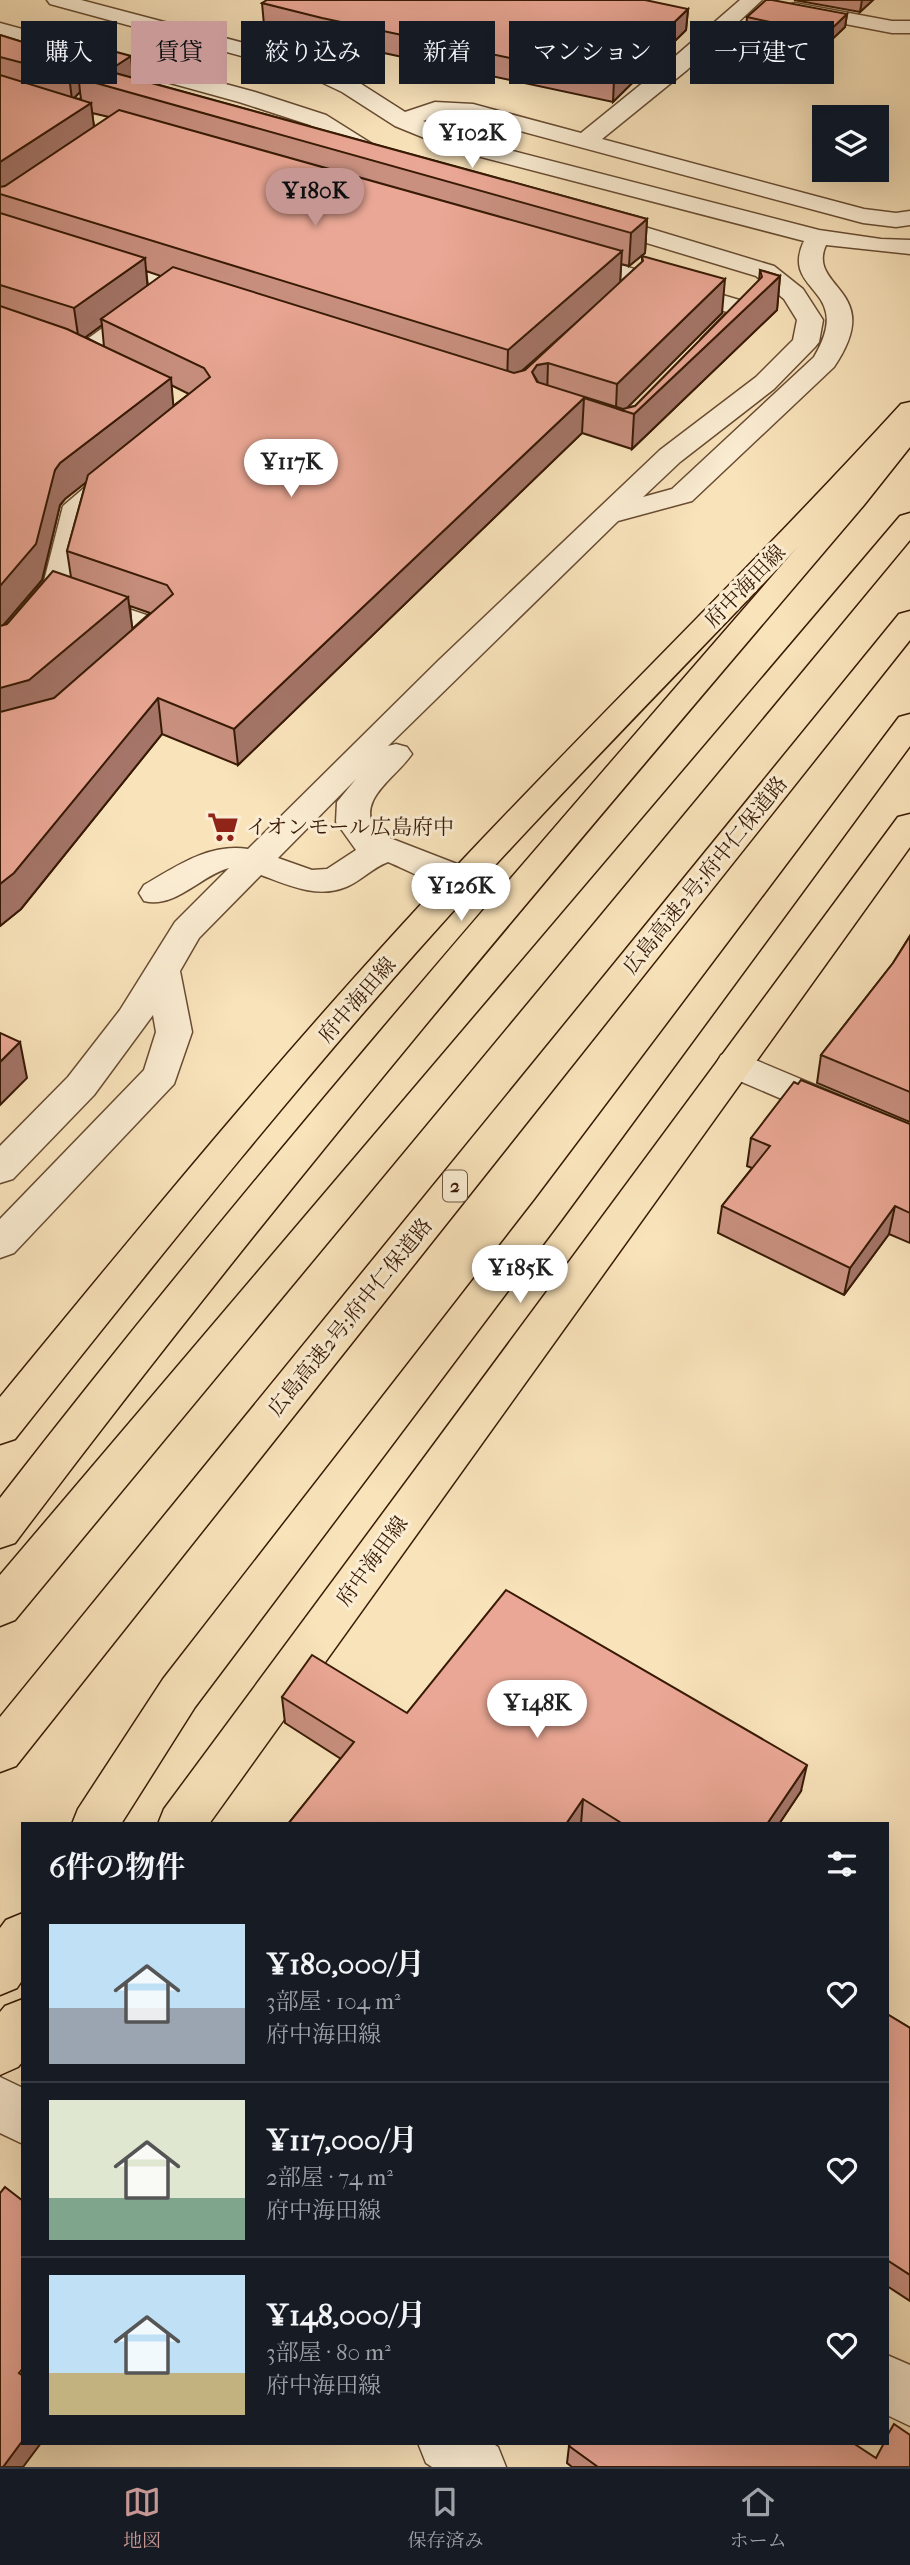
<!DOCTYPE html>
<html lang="ja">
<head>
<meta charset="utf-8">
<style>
  :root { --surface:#171b24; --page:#20242c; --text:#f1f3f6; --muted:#9ea1a6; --line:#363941; --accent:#c59692 }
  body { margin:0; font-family:"IM FELL French Canon","Noto Serif JP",serif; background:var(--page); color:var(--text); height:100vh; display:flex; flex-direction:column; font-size:26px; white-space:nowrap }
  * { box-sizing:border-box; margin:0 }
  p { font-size:23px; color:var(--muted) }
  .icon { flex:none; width:38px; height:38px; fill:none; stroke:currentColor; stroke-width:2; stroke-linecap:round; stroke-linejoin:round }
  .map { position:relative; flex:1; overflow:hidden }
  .drawer { position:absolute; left:21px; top:1822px; width:868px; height:623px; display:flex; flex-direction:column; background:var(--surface); border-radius:0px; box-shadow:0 7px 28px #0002 }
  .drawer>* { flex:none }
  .guide { position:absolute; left:21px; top:21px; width:868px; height:63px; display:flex; gap:14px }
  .controls { position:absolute; left:812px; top:105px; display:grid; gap:14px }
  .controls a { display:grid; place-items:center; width:77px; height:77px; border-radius:0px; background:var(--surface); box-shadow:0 7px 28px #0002; font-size:35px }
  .price { position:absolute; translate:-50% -60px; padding:0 16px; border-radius:24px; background:#fff; color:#222; font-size:23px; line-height:46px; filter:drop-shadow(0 2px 4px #0008) }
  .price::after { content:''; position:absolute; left:50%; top:42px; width:21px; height:16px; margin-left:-10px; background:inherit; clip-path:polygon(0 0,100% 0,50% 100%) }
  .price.on { background:var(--accent); color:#111 }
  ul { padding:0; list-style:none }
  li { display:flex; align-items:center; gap:21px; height:175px; padding:0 28px }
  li+li { border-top:2px solid var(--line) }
  li span { display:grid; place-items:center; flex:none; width:196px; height:140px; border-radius:0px; color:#555 }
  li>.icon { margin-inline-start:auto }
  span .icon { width:84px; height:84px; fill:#fffc; stroke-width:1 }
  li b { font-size:30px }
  h2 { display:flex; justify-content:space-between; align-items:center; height:84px; padding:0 28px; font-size:30px }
  .tag { padding:0 24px; border-radius:0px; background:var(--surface); box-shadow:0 7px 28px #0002; font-size:24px; line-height:63px }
  .tag.on { background:var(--accent); color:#111 }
  .menu { display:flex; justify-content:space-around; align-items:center; height:98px; border-top:2px solid var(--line); background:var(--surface); font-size:19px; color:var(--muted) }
  .menu a { display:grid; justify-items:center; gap:4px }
  .menu .on { color:var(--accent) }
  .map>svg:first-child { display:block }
</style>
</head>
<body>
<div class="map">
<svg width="910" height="2467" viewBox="0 0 910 2467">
  <rect width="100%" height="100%" fill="#f9e3bb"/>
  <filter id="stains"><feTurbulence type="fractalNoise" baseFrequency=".00286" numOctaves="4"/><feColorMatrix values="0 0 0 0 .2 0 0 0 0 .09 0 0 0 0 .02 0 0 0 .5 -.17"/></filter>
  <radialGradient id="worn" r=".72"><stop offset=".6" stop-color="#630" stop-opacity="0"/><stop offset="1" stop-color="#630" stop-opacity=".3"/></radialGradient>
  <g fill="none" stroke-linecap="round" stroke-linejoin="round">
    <defs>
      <g id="minor">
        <path d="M47 0H81L316 62 358 82 405 112 435 102 473 104 581 133 671 60 740 0H762L687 70 602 139 864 209 896 213 910 211V225L896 227 863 223 472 118 437 116 423 121 470 140 819 230 881 239 910 240V254L826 245C806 289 887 289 834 367L692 501 618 521 388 746 396 744 407 747 412 754C394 780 354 800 377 833L475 871 480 879 475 887C448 894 413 872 388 862 372 868 361 881 346 887 317 899 288 885 261 875L199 938 180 971 192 1032 174 1084 14 1253 0 1258V1219L144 1070 156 1032 153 1015 94 1095 13 1179 0 1183V1146L68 1077 120 1010 175 922 229 868C200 876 175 909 144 901L139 893 144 885C177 866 209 843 248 849L439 660 660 450 756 377 793 340 797 320 784 299 756 276 587 225 584 220 587 215 596 213 605 215 774 266 803 289 823 320 819 342 815 347 774 389 680 462 643 497 672 489 814 357C856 286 779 294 804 241L454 150 395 126 342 92 300 72 50 4ZM356 779 337 802 336 822 356 850 327 869 312 870 278 858Z"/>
        <polygon points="795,3 892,21 910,21 910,33 892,33 788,13 784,9 788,5"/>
        <polygon points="0,23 255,92 326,115 385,152 395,155 399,160 395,165 387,167 369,162 310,125 239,102 0,36"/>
        <polygon points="0,227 213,292 217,297 213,302 204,305 195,302 0,242"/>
        <path d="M570 250 753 304 757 309C745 326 726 350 705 344L701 339 727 312 561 262 558 257 561 252Z"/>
        <polygon points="146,300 155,303 159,308 155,313 91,361 82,363 0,336 0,320 79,345 137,303"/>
        <polygon points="122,462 132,464 136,470 90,509 73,583 11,658 0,661 0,633 44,581 63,506 112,464"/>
        <path d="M81 593 170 623 174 629C162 646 144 663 123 657L119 651 138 632 71 608 66 602 71 596Z"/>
        <polygon points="734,1051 910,1125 910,1154 721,1073 716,1064 721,1055"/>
        <polygon points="0,2077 23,2088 23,2144 0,2133"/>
        <polygon points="887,2355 910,2365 910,2426 887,2415"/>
        <polygon points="418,2443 492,2443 498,2447 506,2467 432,2467 426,2463"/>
      </g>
      <g id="major">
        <path d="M910 402V426C769 583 618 730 476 886 314 1063 164 1251 15 1439L0 1444V1397C147 1218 294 1039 452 871 600 713 755 564 901 404Z"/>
        <polygon points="910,814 910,847 209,1824 158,1824 164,1809 898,817"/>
        <polygon points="23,1999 23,2061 18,2067 0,2075 0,2012 5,2006"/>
      </g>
      <g id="highway">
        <path d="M910 421V447L864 505C574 846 284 1185 15 1543L0 1548V1498C268 1152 558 824 844 493L900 423Z"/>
        <polygon points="910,513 910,540 15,1620 0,1626 0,1575 900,516"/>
        <polygon points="910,611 910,640 16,1766 0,1772 0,1717 899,614"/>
        <polygon points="910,714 910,746 562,1219 195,1707 121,1824 72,1824 78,1809 163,1679 536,1199 899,717"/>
        <polygon points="23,1913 23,1979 17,1988 0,1995 0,1928 6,1920"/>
      </g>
    </defs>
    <use href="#minor" stroke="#684c32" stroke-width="3"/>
    <use href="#major" stroke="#381a05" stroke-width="3"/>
    <use href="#highway" stroke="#381a05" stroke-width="3"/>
    <use href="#minor" fill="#fbedd3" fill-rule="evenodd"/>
    <use href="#major" fill="#f9e3bb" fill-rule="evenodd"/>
    <use href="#highway" fill="#f9e3bb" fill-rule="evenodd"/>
  </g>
  <g fill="#c99080" stroke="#381a05" stroke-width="2" fill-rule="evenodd">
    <polygon points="794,0 873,0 860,12"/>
    <polygon points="262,3 688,9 686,30 613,102 323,40 264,25"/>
    <polygon points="847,14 845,27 824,47 746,31 747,17"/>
    <path d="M0 35 77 59 79 78 90 77 110 59 109 50 133 78 647 219 645 253 629 266 621 264 620 282 642 262V256L722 313 626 408 635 406 759 281 760 270 780 276 777 310 632 449 582 433 238 765 162 734 21 909 0 926ZM80 92 81 99 74 98ZM92 113 109 117 94 127ZM146 271 161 276 148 286ZM102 325 104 347 85 337ZM570 329 525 370 522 371ZM171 385 189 394 173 406ZM86 482 67 551 71 577 7 624 3 625 42 580 60 505 65 499ZM130 606 150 613 132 629Z"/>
    <polygon points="910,936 910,1122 817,1083 821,1055 893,963"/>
    <polygon points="910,1124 910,1243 889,1234 844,1295 718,1233 722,1206 752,1168 747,1166 751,1138"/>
    <polygon points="282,1697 407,1713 801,1791 779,1824 288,1824 341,1759 285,1723"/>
    <polygon points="887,2014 910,2028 910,2301 887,2286"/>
    <polygon points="569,2446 876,2458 910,2467 572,2467 567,2463"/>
  </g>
  <g fill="#a47568" stroke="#381a05" stroke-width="2">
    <polygon points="862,0 873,0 860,12"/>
    <polygon points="688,9 686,30 613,102 614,80"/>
    <polygon points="847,14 845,27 824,47 826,34"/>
    <polygon points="131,56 134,88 108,71"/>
    <polygon points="77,59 80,92 72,100 69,75 67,70"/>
    <polygon points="91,103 95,135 0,194 0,162"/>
    <polygon points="647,219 645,253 629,266 631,233"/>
    <polygon points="622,251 620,284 507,384 508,350"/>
    <polygon points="145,258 148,292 101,319 102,325 79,342 74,308"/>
    <polygon points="780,276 777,310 632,449 634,414"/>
    <polygon points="725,279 722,313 624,411 616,408 617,384"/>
    <polygon points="548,363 547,397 532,372 537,365"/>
    <polygon points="171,378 174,413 65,499 60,505 42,580 0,629 0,586 55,470 60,463"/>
    <polygon points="584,398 582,433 238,765 234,729"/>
    <polygon points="128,597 133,633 35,716 0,726 0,688"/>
    <polygon points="158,698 162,734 21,909 0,926 0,884"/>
    <polygon points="20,1042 27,1078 0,1105 0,1062"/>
    <polygon points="895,1206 889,1234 844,1295 850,1268"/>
    <polygon points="807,1765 801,1791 779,1824 767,1824"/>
    <polygon points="583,1799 581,1824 566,1824"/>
    <polygon points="23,2440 23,2443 41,2443 23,2467 3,2467"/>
  </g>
  <g fill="#eaa795" stroke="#381a05" stroke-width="2">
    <polygon points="267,0 645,0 688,9 614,80 322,18 262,3"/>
    <polygon points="766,0 772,0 847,14 826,34 747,17"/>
    <polygon points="0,35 77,59 67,70 69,75 0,57"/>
    <polygon points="109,50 131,56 108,71 647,219 631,233 78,78 90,77 111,58"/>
    <polygon points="0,75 91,103 0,162"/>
    <polygon points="119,110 622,251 508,350 0,194 0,187 5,186"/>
    <polygon points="0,213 145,258 74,308 0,285"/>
    <polygon points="642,256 725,279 617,384 548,363 537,365 532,372 537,382 623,409 635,406 762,277 760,270 780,276 634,414 584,398 234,729 158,698 14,873 0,884 0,712 54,698 173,594 167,585 67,551 88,475 210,377 204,368 101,319 173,267 514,373 525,370 643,261"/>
    <polygon points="0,306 67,329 171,378 60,463 55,470 36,544 0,586"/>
    <polygon points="53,571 128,597 29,680 0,688 0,626 7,624"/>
    <polygon points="910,936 910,1092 821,1055 893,963"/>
    <polygon points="0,1033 20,1042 0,1062"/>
    <polygon points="801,1080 910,1124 910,1213 895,1206 850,1268 722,1206 770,1146 751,1138 794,1082 798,1084"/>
    <polygon points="506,1590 807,1765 767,1824 623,1824 583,1799 566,1824 288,1824 354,1742 282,1697 312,1655 407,1713"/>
    <polygon points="887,2014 910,2028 910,2275 887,2260"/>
    <polygon points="5,2187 23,2201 23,2368 19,2373 23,2376 23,2440 3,2467 0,2467 0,2193"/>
    <polygon points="894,2424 910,2435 910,2467 598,2467 569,2446 571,2443 853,2443 876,2458 884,2443 887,2443 887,2436"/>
  </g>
  <defs>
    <symbol id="supermarket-bare" viewBox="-9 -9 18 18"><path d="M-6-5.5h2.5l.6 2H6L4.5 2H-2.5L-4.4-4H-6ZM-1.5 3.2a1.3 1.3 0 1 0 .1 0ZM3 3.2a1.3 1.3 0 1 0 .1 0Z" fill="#8f2418" stroke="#fbedd3" stroke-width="2.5" paint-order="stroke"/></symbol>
  </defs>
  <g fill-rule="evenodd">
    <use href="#supermarket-bare" x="201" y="805" width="44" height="44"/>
  </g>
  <g text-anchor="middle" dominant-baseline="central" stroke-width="6" stroke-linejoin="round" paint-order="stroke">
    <rect fill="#fbedd3" stroke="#725943" stroke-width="2" x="443" y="1170.5" width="24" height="31" rx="5"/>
    <g font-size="19" font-weight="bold" fill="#381a05">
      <text x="455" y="1186">2</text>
    </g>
    <g font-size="21" fill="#381a05" stroke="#fbedd3">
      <text transform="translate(745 586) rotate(-46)">府中海田線</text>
      <text transform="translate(705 875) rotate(-51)">広島高速2号;府中仁保道路</text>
      <text transform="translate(357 1000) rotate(-49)">府中海田線</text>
      <text transform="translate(350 1317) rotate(-51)">広島高速2号;府中仁保道路</text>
      <text transform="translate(372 1561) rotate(-54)">府中海田線</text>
    </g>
    <g font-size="21" fill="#381a05" stroke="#fbedd3" text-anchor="start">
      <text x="246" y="827">イオンモール広島府中</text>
    </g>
  </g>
  <rect width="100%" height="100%" filter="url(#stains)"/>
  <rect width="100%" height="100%" fill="url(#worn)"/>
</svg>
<div class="controls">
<a><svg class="icon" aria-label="layers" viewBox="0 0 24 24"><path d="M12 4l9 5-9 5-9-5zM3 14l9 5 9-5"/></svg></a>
</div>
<b class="price" style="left:472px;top:170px">¥102K</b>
<b class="price on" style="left:315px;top:228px">¥180K</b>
<b class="price" style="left:291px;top:499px">¥117K</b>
<b class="price" style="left:461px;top:923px">¥126K</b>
<b class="price" style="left:520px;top:1305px">¥185K</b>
<b class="price" style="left:537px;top:1740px">¥148K</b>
<div class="guide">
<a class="tag">購入</a>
<a class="tag on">賃貸</a>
<a class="tag">絞り込み</a>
<a class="tag">新着</a>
<a class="tag">マンション</a>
<a class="tag">一戸建て</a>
</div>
<section class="drawer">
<h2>6件の物件<svg class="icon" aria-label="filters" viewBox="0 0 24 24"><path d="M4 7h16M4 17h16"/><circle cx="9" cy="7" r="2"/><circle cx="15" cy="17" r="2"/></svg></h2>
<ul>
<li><span style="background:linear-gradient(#bfe0f5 60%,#9aa5b1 0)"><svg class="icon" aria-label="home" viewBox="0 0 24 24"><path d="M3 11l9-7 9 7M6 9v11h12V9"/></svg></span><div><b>¥180,000/月</b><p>3部屋 · 104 m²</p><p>府中海田線</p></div><svg class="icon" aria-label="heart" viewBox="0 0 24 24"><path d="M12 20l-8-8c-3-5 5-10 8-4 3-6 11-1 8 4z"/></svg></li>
<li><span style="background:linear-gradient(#dfe7d0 70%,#7fa58c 0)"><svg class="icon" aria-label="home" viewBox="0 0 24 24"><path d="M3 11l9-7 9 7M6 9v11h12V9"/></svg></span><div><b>¥117,000/月</b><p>2部屋 · 74 m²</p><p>府中海田線</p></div><svg class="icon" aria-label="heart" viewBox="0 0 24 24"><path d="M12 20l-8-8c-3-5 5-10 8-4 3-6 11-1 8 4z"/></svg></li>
<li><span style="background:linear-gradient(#bfe0f5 70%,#c2b280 0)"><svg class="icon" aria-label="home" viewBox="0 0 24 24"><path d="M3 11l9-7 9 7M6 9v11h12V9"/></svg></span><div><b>¥148,000/月</b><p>3部屋 · 80 m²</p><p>府中海田線</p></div><svg class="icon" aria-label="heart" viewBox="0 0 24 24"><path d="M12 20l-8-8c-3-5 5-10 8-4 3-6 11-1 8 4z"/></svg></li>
</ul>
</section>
</div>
<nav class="menu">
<a class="on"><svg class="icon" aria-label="map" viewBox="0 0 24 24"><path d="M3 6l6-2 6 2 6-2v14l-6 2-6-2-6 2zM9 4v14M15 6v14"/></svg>地図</a>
<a><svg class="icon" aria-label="saved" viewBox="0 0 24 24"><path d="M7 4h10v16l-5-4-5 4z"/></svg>保存済み</a>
<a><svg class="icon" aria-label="home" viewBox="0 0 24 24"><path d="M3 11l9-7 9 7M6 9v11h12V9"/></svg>ホーム</a>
</nav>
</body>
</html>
